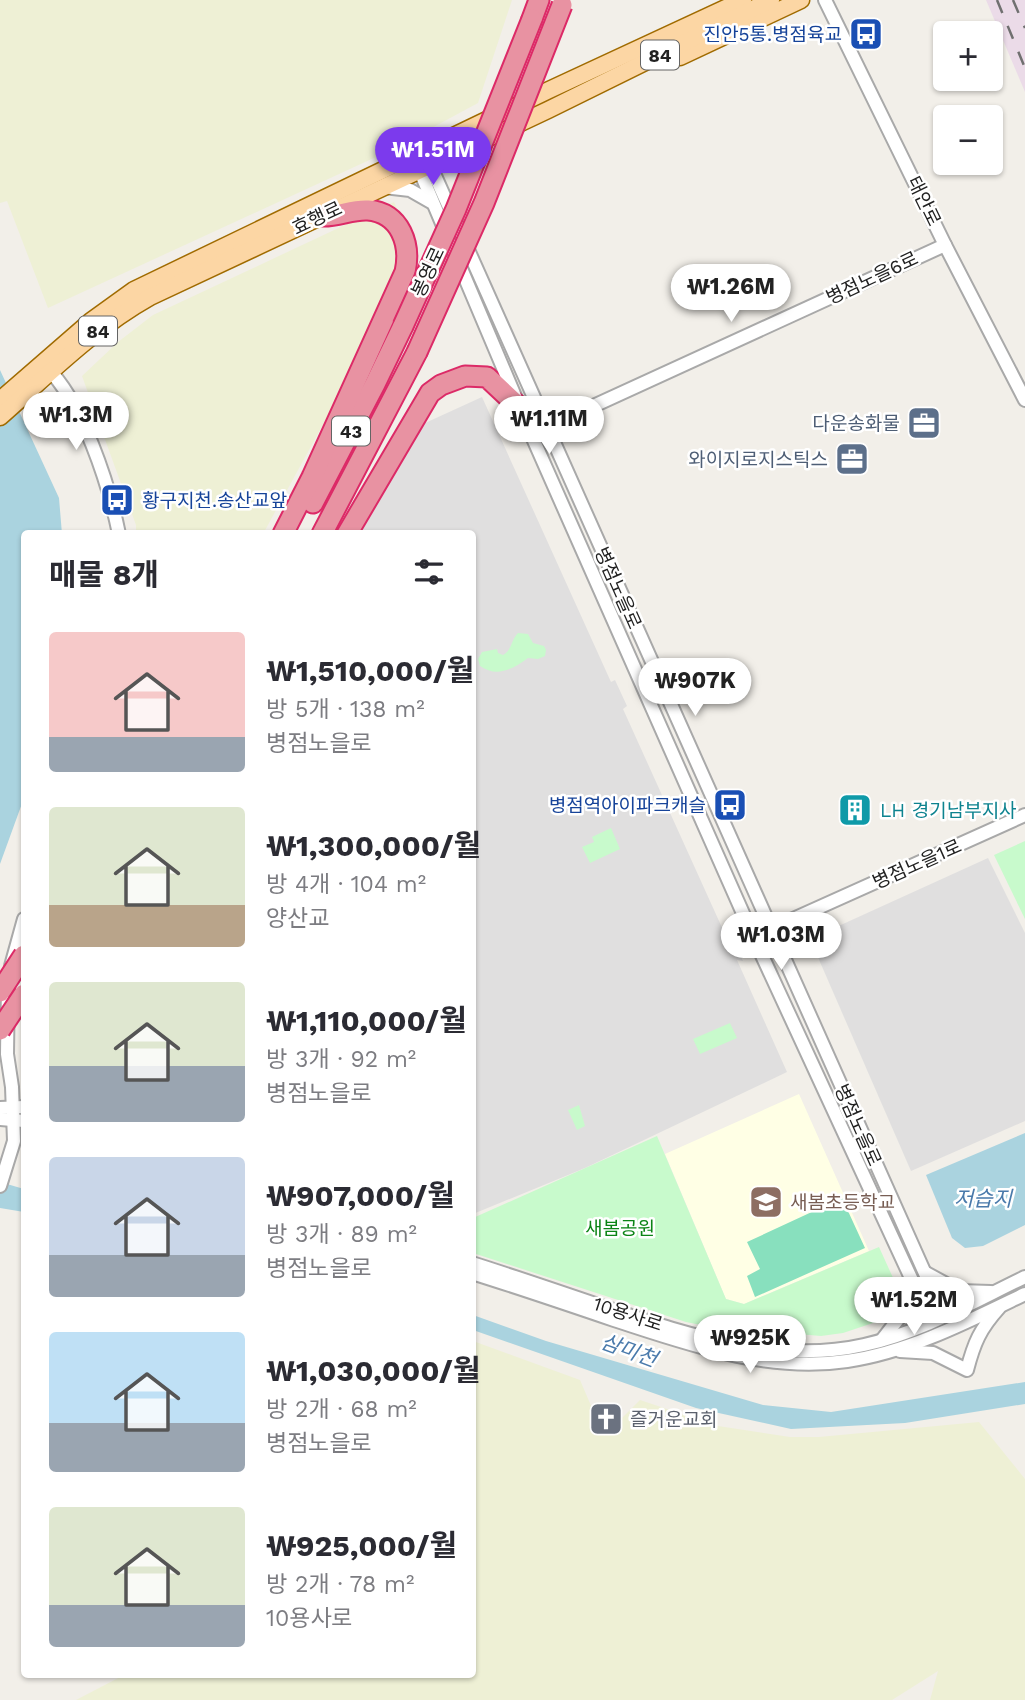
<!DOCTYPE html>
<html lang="ko">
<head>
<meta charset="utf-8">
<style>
  :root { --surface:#fff; --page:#f2f2f3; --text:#2b2b33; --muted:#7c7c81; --accent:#7c3aed }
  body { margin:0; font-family:"Work Sans","Noto Sans KR",sans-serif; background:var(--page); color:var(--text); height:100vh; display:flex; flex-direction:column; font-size:26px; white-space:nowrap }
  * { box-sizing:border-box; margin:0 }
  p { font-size:23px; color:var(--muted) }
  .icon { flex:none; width:38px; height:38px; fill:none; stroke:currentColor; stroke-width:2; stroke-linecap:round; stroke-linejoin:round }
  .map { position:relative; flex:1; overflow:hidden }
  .panel { position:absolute; left:21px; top:530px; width:455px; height:1148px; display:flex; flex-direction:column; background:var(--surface); border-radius:7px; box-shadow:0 2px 5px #0004 }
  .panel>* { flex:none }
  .tools { position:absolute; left:933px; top:21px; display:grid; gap:14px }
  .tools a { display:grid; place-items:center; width:70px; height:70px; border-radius:7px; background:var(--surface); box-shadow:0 2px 5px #0004; font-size:35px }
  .price { position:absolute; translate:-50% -60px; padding:0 16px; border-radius:24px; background:#fff; color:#222; font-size:23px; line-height:46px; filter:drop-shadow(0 2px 4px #0008) }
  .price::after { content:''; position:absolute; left:50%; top:42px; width:21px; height:16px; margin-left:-10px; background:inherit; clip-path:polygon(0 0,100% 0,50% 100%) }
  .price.on { background:var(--accent); color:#fff }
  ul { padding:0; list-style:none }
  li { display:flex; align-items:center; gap:21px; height:175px; padding:0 28px }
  li span { display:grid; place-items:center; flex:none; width:196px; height:140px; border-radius:7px; color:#555 }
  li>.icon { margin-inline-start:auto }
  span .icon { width:84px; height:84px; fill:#fffc; stroke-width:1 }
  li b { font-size:30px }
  h2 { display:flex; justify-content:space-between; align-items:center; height:84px; padding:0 28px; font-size:30px }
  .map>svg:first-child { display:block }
</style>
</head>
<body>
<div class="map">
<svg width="1025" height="1700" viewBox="0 0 1025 1700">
  <rect width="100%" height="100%" fill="#f2efe9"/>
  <g fill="#e0dfdf">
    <polygon points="482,397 611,682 615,680 627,706 623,709 724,932 727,927 743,961 737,960 787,1072 585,1168 473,1214 472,534 358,534 412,429"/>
    <polygon points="988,858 1025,933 1025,1121 911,1171 810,939"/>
  </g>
  <polygon fill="#ebdbe8" points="986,0 1025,0 1025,92"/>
  <polygon fill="#ffffe5" points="799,1094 869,1251 744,1304 726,1299 665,1154"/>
  <g fill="#eef0d5">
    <polygon points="0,0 512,0 478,103 389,151 48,308 7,201 0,203"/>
    <polygon points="394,202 415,248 389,304 263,534 136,534 136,525 82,376 118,342 153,315"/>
    <polygon points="473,1341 580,1380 604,1436 640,1400 718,1426 790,1437 819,1437 979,1422 1025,1479 1025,1700 930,1700 938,1671 892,1700 76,1700 124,1675 472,1675"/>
  </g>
  <g fill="#c8facc">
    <path d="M518 633 528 634 533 643 544 646 546 650 545 656 538 659 528 658C513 669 497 678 480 666L478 659 482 652 497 649 498 653 503 655C512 650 511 640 518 633Z"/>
    <polygon points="611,828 620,849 590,863 582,847 594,842 592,837"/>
    <polygon points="1025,841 1025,919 994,855"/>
    <polygon points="730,1023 737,1038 700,1054 693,1039"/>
    <polygon points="579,1105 585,1126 577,1130 568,1110"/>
    <polygon points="657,1136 726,1299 744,1304 879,1247 899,1291 899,1297 896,1304 879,1321 843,1333 821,1336 749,1330 726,1330 686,1322 473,1253 473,1218"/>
  </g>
  <polygon fill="#88e0be" points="842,1198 865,1248 755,1297 747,1276 760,1269 747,1242"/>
  <g fill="#aad3df">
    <polygon points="0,370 59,498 62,534 24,534 24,798 0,864"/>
    <polygon points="1025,1133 1025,1225 983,1246 965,1248 952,1238 926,1175"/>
    <polygon points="0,1182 24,1189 24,1212 0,1208"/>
    <polygon points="473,1315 546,1341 763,1405 831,1412 1025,1382 1025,1404 905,1423 791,1429 696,1408 473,1330"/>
  </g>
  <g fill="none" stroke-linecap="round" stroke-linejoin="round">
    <defs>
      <g id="minor">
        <polyline points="825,0 945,245 1025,400"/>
        <polyline points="428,160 936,1298 938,1318"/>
        <polyline points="416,162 531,434 753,936 923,1304 938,1318"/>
        <polyline points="384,187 410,190 431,202"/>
        <path d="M45 366C82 400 109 485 119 534"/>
        <polyline points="541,430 945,245"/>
        <polyline points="771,929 1025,815"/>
        <polyline points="11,966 24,919"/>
        <polyline points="0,1108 24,1107"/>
        <polyline points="0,1119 24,1121"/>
        <polyline points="0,1186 14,1141 12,1087 7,1054 8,984"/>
        <path d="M472 1263C516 1277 560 1292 604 1307 686 1334 776 1365 864 1345 920 1333 973 1302 1025 1277"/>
        <path d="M472 1273C520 1288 567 1304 614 1320 688 1344 767 1373 847 1361 909 1352 969 1321 1025 1294"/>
        <polyline points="926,1273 959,1291 991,1292"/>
        <polyline points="882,1340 906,1309 910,1279"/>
        <path d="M900 1351 933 1353 967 1370C974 1343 980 1329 999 1308"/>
      </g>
      <g id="major">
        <polyline points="680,57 801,0"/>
        <polyline points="0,400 91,321 134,290 549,90 743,0"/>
        <path d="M0 417C48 375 93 329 150 297L548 110 771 0"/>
      </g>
      <g id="highway">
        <polyline points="532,19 539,0"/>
        <polyline points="313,503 375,384 403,326"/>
        <path d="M283 534 312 477 405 272C411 245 401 213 368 210 353 209 339 216 324 216"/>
        <polyline points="322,534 417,352"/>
        <polyline points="347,534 430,393 441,385 465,376 487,377 520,408"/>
      </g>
    </defs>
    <use href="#minor" stroke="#a9a9a9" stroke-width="16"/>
    <use href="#major" stroke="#a06b00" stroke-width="19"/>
    <use href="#highway" stroke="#dc2a67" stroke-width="23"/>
    <use href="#minor" stroke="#fff" stroke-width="12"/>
    <use href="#major" stroke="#fcd6a4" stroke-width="16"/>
    <use href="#highway" stroke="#e892a2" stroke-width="19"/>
    <g stroke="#707070" stroke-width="2.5" stroke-dasharray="14 14" stroke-linecap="butt">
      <polyline points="997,0 1025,68"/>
      <polyline points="1013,0 1025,28"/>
    </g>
    <defs>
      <g id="highway-bridge">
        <polyline points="403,326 456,209 532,19"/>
        <polyline points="417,352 484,203 562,5"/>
        <polyline points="0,992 24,955"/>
        <polyline points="0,1030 24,994"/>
      </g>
    </defs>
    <use href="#highway-bridge" stroke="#dc2a67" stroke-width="23" stroke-linecap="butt"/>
    <use href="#highway-bridge" stroke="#e892a2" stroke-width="19"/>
  </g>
  <defs>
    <symbol id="bus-square" viewBox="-11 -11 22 22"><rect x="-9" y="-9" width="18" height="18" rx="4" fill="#1a4fb4" stroke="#fff"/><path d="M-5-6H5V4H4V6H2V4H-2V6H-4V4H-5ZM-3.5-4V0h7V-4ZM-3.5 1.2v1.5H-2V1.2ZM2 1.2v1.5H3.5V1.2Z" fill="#fff"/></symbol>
    <symbol id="office-square" viewBox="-11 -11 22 22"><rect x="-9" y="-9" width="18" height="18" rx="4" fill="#5c6f8a" stroke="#fff"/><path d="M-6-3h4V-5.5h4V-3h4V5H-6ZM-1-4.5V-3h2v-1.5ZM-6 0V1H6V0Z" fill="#fff"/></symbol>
    <symbol id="building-square" viewBox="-11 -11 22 22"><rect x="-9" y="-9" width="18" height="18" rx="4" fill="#0f9aa8" stroke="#fff"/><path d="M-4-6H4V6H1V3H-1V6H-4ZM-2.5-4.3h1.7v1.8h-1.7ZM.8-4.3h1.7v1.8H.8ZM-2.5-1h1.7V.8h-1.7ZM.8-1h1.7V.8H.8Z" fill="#fff"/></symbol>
    <symbol id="school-square" viewBox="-11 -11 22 22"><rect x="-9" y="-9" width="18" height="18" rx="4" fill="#8d6e63" stroke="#fff"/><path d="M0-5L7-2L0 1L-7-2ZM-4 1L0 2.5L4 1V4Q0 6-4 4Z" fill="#fff"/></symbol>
    <symbol id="church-square" viewBox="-11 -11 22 22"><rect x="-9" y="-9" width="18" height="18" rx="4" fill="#6b7280" stroke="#fff"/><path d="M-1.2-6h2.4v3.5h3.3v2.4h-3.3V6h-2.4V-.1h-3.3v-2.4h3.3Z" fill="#fff"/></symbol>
  </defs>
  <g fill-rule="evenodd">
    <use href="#bus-square" x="847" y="15" width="38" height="38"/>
    <use href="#office-square" x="905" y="404" width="38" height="38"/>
    <use href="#office-square" x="833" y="440" width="38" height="38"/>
    <use href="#bus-square" x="98" y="481" width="38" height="38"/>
    <use href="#bus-square" x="711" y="786" width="38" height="38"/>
    <use href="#building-square" x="836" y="791" width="38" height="38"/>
    <use href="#school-square" x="747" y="1183" width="38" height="38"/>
    <use href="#church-square" x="587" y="1400" width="38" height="38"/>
  </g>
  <g text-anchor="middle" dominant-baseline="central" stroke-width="5" stroke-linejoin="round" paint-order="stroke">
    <g fill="#fff" stroke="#646464" stroke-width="2">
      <rect x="641" y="40.5" width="38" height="29" rx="5"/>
      <rect x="79" y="316.5" width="38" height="29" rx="5"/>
      <rect x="332" y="416.5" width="38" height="29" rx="5"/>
    </g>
    <g font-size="18" font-weight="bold" fill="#222">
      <text x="660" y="55">84</text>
      <text x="98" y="331">84</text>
      <text x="351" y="431">43</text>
    </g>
    <g font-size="19" fill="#164399" stroke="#fff" text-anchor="end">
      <text x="842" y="34">진안5통.병점육교</text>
      <text x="142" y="500" text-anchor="start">황구지천.송산교앞</text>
      <text x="706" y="805">병점역아이파크캐슬</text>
    </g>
    <g font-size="19" fill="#222" stroke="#fff">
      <text transform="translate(924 201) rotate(64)">태안로</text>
      <text transform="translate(317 218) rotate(-25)">효행로</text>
      <text transform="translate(428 272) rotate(-65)">봉영로</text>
      <text transform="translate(872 278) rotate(-25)">병점노을6로</text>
      <text transform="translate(618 588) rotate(66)">병점노을로</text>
      <text transform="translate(917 864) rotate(-24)">병점노을1로</text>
      <text transform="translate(858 1125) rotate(66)">병점노을로</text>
      <text transform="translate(628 1314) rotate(18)">10용사로</text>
    </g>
    <g font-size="19" fill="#4e5e75" stroke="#fff" text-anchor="end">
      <text x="900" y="423">다운송화물</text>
      <text x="828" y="459">와이지로지스틱스</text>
    </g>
    <g font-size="19" fill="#0d838f" stroke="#fff" text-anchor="start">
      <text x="880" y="810">LH 경기남부지사</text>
    </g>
    <g font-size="19" fill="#785e54" stroke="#fff" text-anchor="start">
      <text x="790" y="1202">새봄초등학교</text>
    </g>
    <g font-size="19" fill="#0c8416" stroke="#fff">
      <text x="620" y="1228">새봄공원</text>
    </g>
    <g font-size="19" fill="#5b616d" stroke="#fff" text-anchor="start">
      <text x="630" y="1419">즐거운교회</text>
    </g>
    <g font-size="21" font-style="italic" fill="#4a7aab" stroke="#fff">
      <text x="983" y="1198">저습지</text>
      <text transform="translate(629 1350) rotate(20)">삼미천</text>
    </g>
  </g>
</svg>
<div class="tools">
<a>+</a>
<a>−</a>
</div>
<b class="price on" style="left:433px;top:187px">₩1.51M</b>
<b class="price" style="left:731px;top:324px">₩1.26M</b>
<b class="price" style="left:76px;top:452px">₩1.3M</b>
<b class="price" style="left:549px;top:456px">₩1.11M</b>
<b class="price" style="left:695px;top:718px">₩907K</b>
<b class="price" style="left:781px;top:972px">₩1.03M</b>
<b class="price" style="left:914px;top:1337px">₩1.52M</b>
<b class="price" style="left:750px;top:1375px">₩925K</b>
<section class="panel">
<h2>매물 8개<svg class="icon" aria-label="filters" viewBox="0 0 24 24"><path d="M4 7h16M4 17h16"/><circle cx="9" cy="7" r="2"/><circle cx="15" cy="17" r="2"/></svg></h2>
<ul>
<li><span style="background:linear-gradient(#f6c9c9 75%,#9aa5b1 0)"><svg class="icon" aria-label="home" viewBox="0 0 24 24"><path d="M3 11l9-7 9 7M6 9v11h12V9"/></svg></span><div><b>₩1,510,000/월</b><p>방 5개 · 138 m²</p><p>병점노을로</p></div></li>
<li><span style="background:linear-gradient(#dfe7d0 70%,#b9a48a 0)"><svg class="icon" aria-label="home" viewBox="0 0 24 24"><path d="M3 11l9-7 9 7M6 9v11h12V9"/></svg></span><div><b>₩1,300,000/월</b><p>방 4개 · 104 m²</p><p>양산교</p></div></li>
<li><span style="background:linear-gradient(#dfe7d0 60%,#9aa5b1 0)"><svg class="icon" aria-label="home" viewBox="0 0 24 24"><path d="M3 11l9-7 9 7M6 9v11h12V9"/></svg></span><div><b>₩1,110,000/월</b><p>방 3개 · 92 m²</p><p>병점노을로</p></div></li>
<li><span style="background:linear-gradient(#c9d6e8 70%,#9aa5b1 0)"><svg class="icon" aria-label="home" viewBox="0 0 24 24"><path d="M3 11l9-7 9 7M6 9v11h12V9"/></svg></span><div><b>₩907,000/월</b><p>방 3개 · 89 m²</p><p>병점노을로</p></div></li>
<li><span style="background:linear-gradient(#bfe0f5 65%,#9aa5b1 0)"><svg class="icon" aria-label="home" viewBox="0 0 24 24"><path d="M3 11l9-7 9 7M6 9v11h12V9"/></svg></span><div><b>₩1,030,000/월</b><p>방 2개 · 68 m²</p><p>병점노을로</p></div></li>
<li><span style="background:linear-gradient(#dfe7d0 70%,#9aa5b1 0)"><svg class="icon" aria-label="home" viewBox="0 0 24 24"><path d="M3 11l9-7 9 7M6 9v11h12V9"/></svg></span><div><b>₩925,000/월</b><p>방 2개 · 78 m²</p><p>10용사로</p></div></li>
</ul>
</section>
</div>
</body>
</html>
